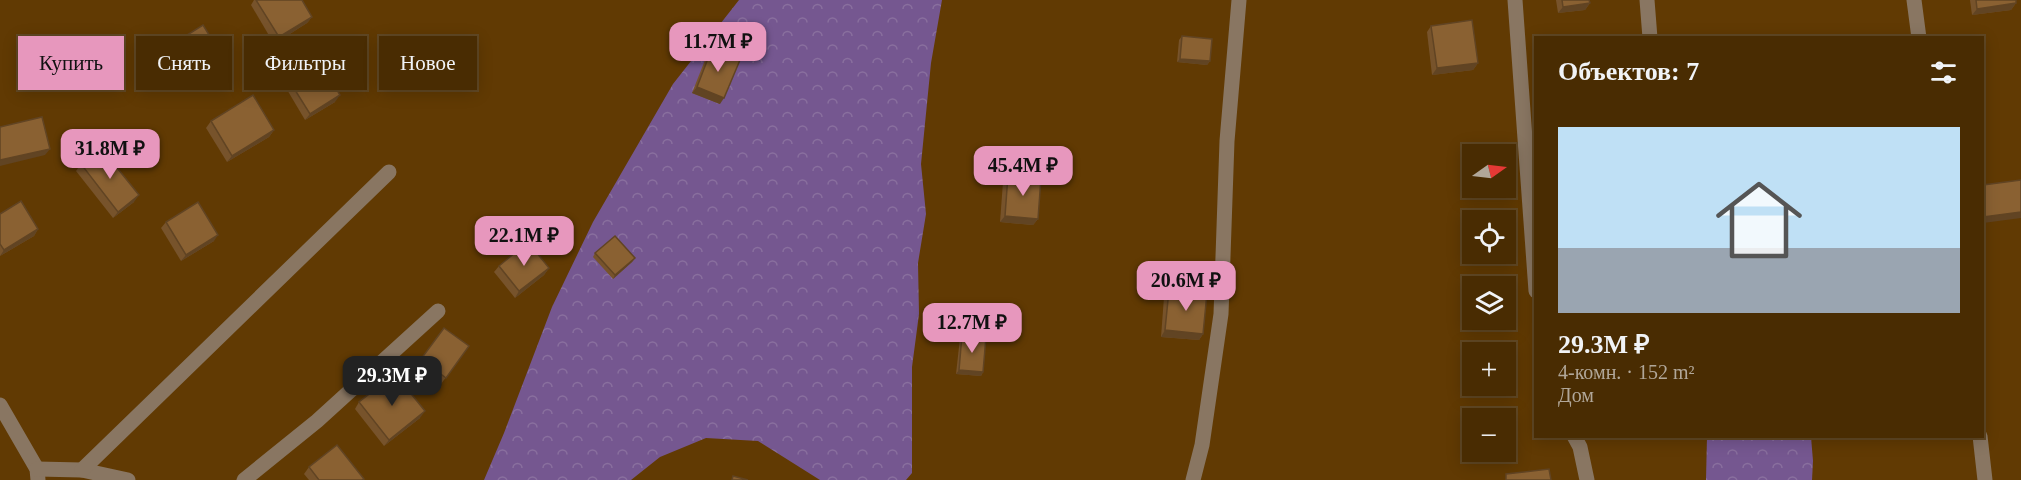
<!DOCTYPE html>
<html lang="ru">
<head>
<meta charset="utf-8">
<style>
  :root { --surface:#492c02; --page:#533811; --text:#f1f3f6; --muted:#b1a799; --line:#614824; --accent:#e797bd }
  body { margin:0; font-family:Georgia,serif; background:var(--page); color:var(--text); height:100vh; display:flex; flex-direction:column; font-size:22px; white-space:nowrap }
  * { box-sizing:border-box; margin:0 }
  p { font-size:20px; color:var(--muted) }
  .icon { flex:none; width:33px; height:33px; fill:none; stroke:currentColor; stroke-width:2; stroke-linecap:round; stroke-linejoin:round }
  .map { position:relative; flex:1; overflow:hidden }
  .sheet { position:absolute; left:1534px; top:36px; width:450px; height:402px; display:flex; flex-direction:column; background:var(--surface); border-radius:0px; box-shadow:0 3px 15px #0003,0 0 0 2px var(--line) }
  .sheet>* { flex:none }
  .top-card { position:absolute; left:18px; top:36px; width:570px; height:54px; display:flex; gap:12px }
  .needle { width:39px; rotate:76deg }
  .tools { position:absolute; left:1462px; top:144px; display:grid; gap:12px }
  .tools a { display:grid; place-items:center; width:54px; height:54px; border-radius:0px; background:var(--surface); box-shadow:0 3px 15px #0003,0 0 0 2px var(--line); font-size:30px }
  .price { position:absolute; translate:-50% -51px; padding:0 14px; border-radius:12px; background:var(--accent); color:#111; font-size:20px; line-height:39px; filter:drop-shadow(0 2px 3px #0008) }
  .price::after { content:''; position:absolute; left:50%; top:36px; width:18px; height:14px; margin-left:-9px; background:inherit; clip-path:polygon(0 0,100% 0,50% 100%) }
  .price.on { background:#222; color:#fff }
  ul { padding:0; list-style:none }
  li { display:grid; align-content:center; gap:12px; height:318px; padding:0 24px }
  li+li { border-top:2px solid var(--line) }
  li span { display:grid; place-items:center; height:186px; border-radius:0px; color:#555 }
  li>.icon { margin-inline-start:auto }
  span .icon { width:108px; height:108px; fill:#fffc; stroke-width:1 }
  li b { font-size:26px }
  h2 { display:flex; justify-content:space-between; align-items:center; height:72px; padding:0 24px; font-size:26px }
  .chip { padding:0 21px; border-radius:0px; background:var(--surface); box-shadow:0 3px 15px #0003,0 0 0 2px var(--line); font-size:21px; line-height:54px }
  .chip.on { background:var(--accent); color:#111 }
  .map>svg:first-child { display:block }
</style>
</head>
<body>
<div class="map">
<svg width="2021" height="480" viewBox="0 0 2021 480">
  <defs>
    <pattern id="forest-crowns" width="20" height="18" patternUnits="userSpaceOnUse" patternTransform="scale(1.5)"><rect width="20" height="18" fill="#755790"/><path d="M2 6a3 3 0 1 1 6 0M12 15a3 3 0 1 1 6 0" fill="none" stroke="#896f9e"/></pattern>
  </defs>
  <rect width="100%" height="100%" fill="#613a03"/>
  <g fill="url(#forest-crowns)">
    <polygon points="739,0 942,0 931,63 921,164 926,214 918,263 919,314 912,367 912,473 906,480 820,480 758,441 706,438 660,457 631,480 484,480 504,433 552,307 593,222 673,84"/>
    <polygon points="1707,437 1811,437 1813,461 1812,480 1706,480"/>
  </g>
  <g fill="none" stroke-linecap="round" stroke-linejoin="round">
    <g stroke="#897662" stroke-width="15">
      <polyline points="1515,0 1536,291"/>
      <polyline points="1647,0 1650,38"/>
      <polyline points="1914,0 1919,38"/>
      <polyline points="0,405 37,469 38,480"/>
      <polyline points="1574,436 1580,447 1587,480"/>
      <polyline points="1980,436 1985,480"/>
      <polyline points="37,469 82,470 128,480"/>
      <polyline points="82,470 389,172"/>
      <polyline points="244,480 317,421 438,311"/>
      <polyline points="1193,480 1202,445 1221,314 1227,141 1239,0"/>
    </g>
  </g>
  <g fill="#77532b">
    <polygon points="254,0 302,0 312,17 307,23 274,44 251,5"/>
    <polygon points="1556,0 1589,0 1590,3 1585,10 1558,13"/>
    <polygon points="1970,0 2016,0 2016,3 2011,10 1972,15"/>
    <polygon points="1431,26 1478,63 1473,70 1432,75 1427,32"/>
    <polygon points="1182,36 1210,61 1207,65 1177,62 1179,40"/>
    <polygon points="168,47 222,71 187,92 164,53"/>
    <polygon points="712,48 720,104 692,93 707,55"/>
    <polygon points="290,82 335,102 305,120 286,88"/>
    <polygon points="211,121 274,130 269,137 227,162 206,128"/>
    <polygon points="81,164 134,202 113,218 76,171"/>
    <polygon points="1008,175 1038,219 1033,225 1000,222 1003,182"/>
    <polygon points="0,214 38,229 34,236 0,256"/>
    <polygon points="166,222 214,241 181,261 161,228"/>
    <polygon points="595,253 635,258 632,262 613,279 593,257"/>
    <polygon points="499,266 549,268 544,275 515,298 494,272"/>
    <polygon points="1169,290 1203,334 1199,340 1161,337 1164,297"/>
    <polygon points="444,328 469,346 441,384 417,366"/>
    <polygon points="962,335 983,372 981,376 956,374 960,338"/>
    <polygon points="359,402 420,418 384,446 355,409"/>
    <polygon points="309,467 363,480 309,480 304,474"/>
  </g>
  <g fill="#614423">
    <polygon points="1590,3 1585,10 1558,13 1563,7"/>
    <polygon points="2016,3 2011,10 1972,15 1977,9"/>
    <polygon points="312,17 307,23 274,44 279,37"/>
    <polygon points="1180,59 1210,61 1207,65 1177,62"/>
    <polygon points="1478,63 1473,70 1432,75 1437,68"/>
    <polygon points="227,64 222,71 187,92 192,85"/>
    <polygon points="697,87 724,98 720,104 692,93"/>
    <polygon points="340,95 335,102 305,120 310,114"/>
    <polygon points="274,130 269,137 227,162 232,156"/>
    <polygon points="50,149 45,155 0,166 0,160"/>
    <polygon points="139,195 134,202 113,218 118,212"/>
    <polygon points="2021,212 2021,218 1983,223 1983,217"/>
    <polygon points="1005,216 1038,219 1033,225 1000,222"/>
    <polygon points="38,229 34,236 0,256 4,250"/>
    <polygon points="218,235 214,241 181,261 186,255"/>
    <polygon points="635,258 632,262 613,279 615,275"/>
    <polygon points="549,268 544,275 515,298 519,291"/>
    <polygon points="1165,330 1203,334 1199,340 1161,337"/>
    <polygon points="959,370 983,372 981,376 956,374"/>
    <polygon points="1517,370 1514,374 1506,375 1506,372"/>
    <polygon points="425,411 420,418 384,446 389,440"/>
    <polygon points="1686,436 1706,436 1684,439"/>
  </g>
  <g fill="#8a6132" stroke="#614423" stroke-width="1.5">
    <polygon points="256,0 302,0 312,17 279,37"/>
    <polygon points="1562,0 1589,0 1590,3 1563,7"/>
    <polygon points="1976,0 2016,0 2016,3 1977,9"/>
    <polygon points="1472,20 1478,63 1437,68 1431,26"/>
    <polygon points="203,25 227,64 192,85 168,47"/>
    <polygon points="1182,36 1212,39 1210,61 1180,59"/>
    <polygon points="712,48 740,60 724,98 697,87"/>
    <polygon points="321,63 340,95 310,114 290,82"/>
    <polygon points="253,95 274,130 232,156 211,121"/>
    <polygon points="42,117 50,149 0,160 0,127"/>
    <polygon points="101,148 139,195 118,212 81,164"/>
    <polygon points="1008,175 1041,178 1038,219 1005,216"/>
    <polygon points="2021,180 2021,212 1983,217 1983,185"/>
    <polygon points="21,201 38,229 4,250 0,244 0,214"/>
    <polygon points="198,202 218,235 186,255 166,222"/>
    <polygon points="615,236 635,258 615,275 595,253"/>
    <polygon points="528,242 549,268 519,291 499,266"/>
    <polygon points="1169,290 1207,293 1203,334 1165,330"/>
    <polygon points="444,328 469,346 446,378 421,359"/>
    <polygon points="962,335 986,337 983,372 959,370"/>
    <polygon points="1515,354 1517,370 1506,372 1506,355"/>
    <polygon points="395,374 425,411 389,440 359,402"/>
    <polygon points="337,445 364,479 362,480 319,480 309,467"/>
    <polygon points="1549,469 1551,480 1506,480 1506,474"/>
    <polygon points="733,476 748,480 732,480"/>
  </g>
</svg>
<div class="tools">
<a><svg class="needle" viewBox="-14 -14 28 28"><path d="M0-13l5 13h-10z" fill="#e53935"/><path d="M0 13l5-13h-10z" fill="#b1a799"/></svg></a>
<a><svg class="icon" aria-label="locate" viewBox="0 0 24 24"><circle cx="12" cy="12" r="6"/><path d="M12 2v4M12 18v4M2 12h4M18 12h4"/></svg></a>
<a><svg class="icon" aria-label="layers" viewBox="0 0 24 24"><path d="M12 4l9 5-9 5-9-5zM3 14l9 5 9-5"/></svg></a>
<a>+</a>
<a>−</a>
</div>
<b class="price" style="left:718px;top:73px">11.7M ₽</b>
<b class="price" style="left:110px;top:180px">31.8M ₽</b>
<b class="price" style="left:1023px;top:197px">45.4M ₽</b>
<b class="price" style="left:524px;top:267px">22.1M ₽</b>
<b class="price" style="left:1186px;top:312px">20.6M ₽</b>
<b class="price" style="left:972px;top:354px">12.7M ₽</b>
<b class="price on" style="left:392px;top:407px">29.3M ₽</b>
<div class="top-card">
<a class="chip on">Купить</a>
<a class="chip">Снять</a>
<a class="chip">Фильтры</a>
<a class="chip">Новое</a>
</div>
<section class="sheet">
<h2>Объектов: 7<svg class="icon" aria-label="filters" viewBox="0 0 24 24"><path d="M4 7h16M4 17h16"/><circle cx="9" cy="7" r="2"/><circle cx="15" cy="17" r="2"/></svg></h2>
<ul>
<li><span style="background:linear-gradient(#bfe0f5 65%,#9aa5b1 0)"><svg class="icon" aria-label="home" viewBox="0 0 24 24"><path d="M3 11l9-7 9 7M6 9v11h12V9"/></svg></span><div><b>29.3M ₽</b><p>4-комн. · 152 m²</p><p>Дом</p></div></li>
</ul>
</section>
</div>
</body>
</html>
